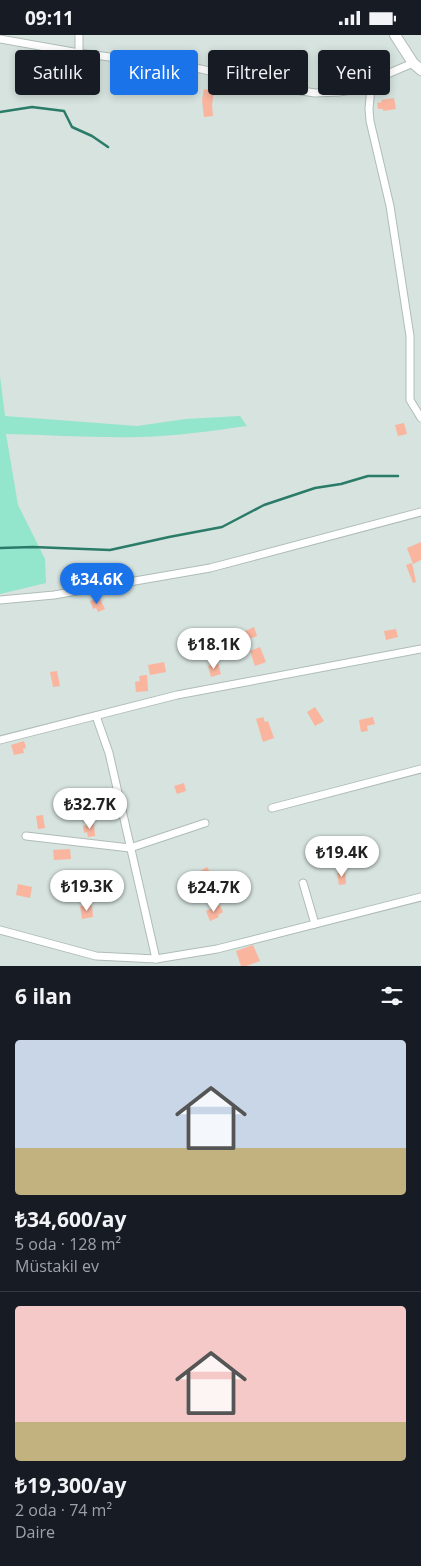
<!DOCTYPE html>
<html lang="tr">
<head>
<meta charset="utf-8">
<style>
  :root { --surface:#171b24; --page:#20242c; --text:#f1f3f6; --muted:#9ea1a6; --line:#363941; --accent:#1a73e8 }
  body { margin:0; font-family:"Open Sans",sans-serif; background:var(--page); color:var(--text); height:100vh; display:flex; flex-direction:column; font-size:19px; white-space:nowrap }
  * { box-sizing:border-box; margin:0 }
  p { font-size:16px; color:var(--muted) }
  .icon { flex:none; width:28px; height:28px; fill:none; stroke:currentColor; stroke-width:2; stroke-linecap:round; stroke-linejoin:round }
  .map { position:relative; height:931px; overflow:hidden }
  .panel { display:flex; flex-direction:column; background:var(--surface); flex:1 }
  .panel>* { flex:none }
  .top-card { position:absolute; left:15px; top:15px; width:391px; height:45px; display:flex; gap:10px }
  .price { position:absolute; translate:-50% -42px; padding:0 11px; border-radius:18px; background:#fff; color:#222; font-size:16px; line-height:32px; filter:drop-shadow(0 1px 2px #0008) }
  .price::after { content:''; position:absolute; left:50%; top:30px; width:15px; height:11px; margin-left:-8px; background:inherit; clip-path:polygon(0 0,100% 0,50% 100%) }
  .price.on { background:var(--accent); color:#fff }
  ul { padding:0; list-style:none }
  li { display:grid; align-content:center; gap:10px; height:265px; padding:0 15px }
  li+li { border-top:1px solid var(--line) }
  li span { display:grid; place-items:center; height:155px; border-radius:5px; color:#555 }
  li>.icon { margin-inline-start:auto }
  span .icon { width:90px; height:90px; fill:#fffc; stroke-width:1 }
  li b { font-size:21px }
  h2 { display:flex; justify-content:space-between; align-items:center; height:60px; padding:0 15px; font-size:21px }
  .chip { padding:0 18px; border-radius:5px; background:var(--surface); box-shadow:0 2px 8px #0003; font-size:18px; line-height:45px }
  .chip.on { background:var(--accent); color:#fff }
  .status { display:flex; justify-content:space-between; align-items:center; height:35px; padding:0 25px; background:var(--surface); direction:ltr }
  .status svg { height:14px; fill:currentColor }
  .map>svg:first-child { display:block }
</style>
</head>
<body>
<div class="status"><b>09:11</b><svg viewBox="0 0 49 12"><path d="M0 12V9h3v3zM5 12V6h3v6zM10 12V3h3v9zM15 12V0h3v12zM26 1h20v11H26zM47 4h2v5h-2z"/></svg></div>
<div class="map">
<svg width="421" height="931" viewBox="0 0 421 931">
  <rect width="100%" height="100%" fill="#d6e3de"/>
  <path fill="#93e5cb" d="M0 341 5 381 137 391 186 384 240 381 247 391C211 396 176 401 140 402 95 403 51 400 6 399L18 470 45 524 46 548 0 559Z"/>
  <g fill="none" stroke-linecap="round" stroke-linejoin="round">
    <g stroke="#2a7b67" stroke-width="2.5">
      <polyline points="0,77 32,72 64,76 72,92 92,101 108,112"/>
      <polyline points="0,513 33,512 110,515 169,502 222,492 264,470 315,453 341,449 368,441 398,441"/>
    </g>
  </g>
  <g fill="#fab59f">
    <polygon points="366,21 380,23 378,38 374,40 371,35 364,34"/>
    <polygon points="204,54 214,56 212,70 213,81 204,82 202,65"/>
    <polygon points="394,63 396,74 383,76 383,74 378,74 377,68 382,67 381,65"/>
    <polygon points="404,388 407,399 398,401 395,390"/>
    <polygon points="421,507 421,525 413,529 407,513"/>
    <polygon points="412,528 416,547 413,548 406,530"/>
    <polygon points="99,562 105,574 98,577 96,573 93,574 90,566"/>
    <polygon points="254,592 257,601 249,604 245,596"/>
    <polygon points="396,594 398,602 386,605 384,596"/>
    <polygon points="221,601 223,609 214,611 212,602"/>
    <polygon points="260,612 266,627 255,631 250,616"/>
    <polygon points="164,627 166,637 150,640 148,630"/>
    <polygon points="218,628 221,639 211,642 208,631"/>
    <polygon points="57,636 60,651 53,652 50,637"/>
    <polygon points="147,640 148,656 136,657 135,647 140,646 139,641"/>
    <polygon points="315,672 324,686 315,691 307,677"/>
    <polygon points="263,682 265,687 268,686 274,703 263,707 256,684"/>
    <polygon points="373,682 375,689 367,691 368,696 361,697 359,685"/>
    <polygon points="24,706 26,713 23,714 24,718 14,720 11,710"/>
    <polygon points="184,748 186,756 177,759 174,751"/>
    <polygon points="43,780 45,793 38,794 36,781"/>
    <polygon points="94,789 95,801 88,802 87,797 84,798 83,791"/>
    <polygon points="70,814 71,824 54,825 53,815"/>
    <polygon points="207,832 213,842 203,848 197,838"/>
    <polygon points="345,837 346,849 339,850 337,838"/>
    <polygon points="18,849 32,852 30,863 16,860"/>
    <polygon points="92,870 93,882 82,884 80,871"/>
    <polygon points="220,870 223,877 218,880 219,882 210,886 206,876"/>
    <polygon points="253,910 260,926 246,931 241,931 236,916"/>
  </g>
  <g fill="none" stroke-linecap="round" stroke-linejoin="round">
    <defs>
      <g id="street">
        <polyline points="0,4 79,18 201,34 268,51 315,58 339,57 371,52 385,40 413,28"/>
        <polyline points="79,18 79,0"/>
        <polyline points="371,52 369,74 370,86 390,171 410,301 410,365 421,383"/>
        <polyline points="0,565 54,560 210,533 421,477"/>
        <polyline points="96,681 109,718 156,924"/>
        <polyline points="0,705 177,660 421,614"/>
        <polyline points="272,773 421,734"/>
        <polyline points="26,801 130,813 205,788"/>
        <polyline points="303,848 315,889"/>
        <polyline points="0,895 96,921 156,924 217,914 421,862"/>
      </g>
      <polyline id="secondary" points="395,0 413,28 421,35"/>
    </defs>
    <use href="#street" stroke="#afbcb7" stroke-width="9"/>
    <use href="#secondary" stroke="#afbcb7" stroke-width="12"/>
    <use href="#street" stroke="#fff" stroke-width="7"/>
    <use href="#secondary" stroke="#fff" stroke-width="10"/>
  </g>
</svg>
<b class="price on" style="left:97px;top:570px">₺34.6K</b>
<b class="price" style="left:214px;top:635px">₺18.1K</b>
<b class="price" style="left:90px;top:795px">₺32.7K</b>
<b class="price" style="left:342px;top:843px">₺19.4K</b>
<b class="price" style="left:87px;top:877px">₺19.3K</b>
<b class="price" style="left:214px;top:878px">₺24.7K</b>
<div class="top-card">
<a class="chip">Satılık</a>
<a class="chip on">Kiralık</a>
<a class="chip">Filtreler</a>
<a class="chip">Yeni</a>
</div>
</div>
<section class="panel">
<h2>6 ilan<svg class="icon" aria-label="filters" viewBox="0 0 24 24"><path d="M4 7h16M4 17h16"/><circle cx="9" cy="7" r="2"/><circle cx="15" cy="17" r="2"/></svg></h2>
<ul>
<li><span style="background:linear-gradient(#c9d6e8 70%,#c2b280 0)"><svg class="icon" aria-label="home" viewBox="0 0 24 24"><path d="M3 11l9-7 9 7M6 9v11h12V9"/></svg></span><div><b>₺34,600/ay</b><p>5 oda · 128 m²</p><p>Müstakil ev</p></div></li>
<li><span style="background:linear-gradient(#f6c9c9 75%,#c2b280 0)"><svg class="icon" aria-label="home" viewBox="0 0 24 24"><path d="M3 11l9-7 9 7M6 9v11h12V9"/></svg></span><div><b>₺19,300/ay</b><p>2 oda · 74 m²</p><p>Daire</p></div></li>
</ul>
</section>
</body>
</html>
